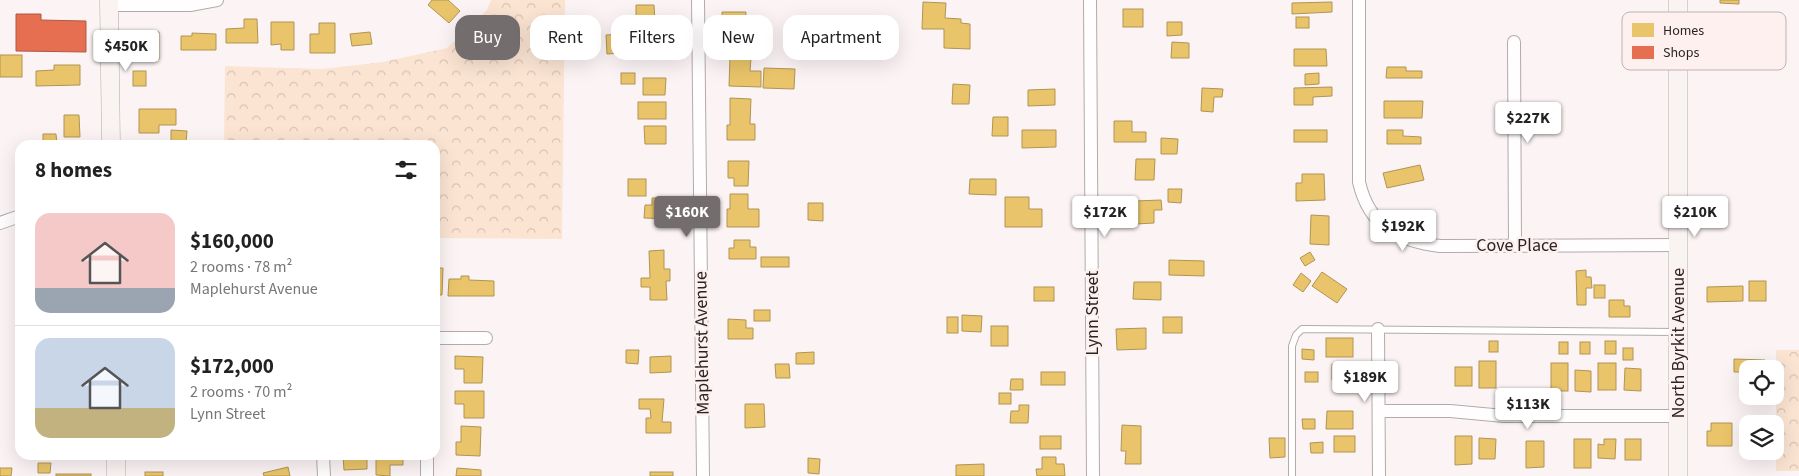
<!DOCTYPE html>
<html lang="en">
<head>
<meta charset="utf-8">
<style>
  :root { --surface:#fff; --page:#f6f6f6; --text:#222; --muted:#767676; --line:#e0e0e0; --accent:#746d6d }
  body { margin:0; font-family:"Source Sans 3",sans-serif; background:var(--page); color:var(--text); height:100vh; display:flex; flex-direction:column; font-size:19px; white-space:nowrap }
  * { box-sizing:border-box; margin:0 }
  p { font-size:16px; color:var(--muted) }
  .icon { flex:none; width:28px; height:28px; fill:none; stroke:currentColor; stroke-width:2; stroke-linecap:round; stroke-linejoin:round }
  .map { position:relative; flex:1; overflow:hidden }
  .drawer { position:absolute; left:15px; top:140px; width:425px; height:320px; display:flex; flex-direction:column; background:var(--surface); border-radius:15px; box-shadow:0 5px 20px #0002 }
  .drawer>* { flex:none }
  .banner { position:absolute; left:455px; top:15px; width:475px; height:45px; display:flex; gap:10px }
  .buttons { position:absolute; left:1739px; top:360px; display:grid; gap:10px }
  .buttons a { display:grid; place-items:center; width:45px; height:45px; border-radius:10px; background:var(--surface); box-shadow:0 5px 20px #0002; font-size:25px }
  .price { position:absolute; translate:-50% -42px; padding:0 11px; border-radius:5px; background:#fff; color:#222; font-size:16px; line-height:32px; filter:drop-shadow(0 1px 2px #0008) }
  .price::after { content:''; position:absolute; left:50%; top:30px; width:15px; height:11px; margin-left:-8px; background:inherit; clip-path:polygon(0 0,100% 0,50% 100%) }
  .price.on { background:var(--accent); color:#fff }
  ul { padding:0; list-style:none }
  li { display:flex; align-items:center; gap:15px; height:125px; padding:0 20px }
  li+li { border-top:1px solid var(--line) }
  li span { display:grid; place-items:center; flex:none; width:140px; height:100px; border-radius:15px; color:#555 }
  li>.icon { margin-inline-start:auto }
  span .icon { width:60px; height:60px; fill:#fffc; stroke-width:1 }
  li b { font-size:21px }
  h2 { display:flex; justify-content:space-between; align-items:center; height:60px; padding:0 20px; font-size:21px }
  .chip { padding:0 18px; border-radius:15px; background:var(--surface); box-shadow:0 5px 20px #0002; font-size:18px; line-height:45px }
  .chip.on { background:var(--accent); color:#fff }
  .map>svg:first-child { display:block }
</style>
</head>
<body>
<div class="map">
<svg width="1799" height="476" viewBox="0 0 1799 476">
  <defs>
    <pattern id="forest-crowns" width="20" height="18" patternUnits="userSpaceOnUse" patternTransform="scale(1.25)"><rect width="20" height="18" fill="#fbe4d2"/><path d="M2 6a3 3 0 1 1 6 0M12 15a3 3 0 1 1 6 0" fill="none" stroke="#d7c3b4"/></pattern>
  </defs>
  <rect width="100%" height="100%" fill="#fcf4f4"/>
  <g fill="url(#forest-crowns)">
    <polygon points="491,0 565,0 562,239 435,238 435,145 224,145 225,66 322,69 383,62 447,48 487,10"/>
    <polygon points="1799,350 1799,471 1776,471 1776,350"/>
  </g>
  <g fill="#e9c46a" stroke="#b09455">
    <polygon points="432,0 448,0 460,11 449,23 428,5"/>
    <polygon points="1720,0 1739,0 1739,4 1720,3"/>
    <polygon points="923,2 946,3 945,18 961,19 961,23 970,24 970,49 944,48 944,29 922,29"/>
    <polygon points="1332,2 1332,12 1292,14 1292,3"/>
    <polygon points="636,5 654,5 655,21 636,22"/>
    <rect x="1123" y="9" width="20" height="18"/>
    <polygon points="722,12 746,12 745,27 722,26"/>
    <rect x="1296" y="17" width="13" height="11"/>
    <polygon points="244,19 257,19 258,43 226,43 226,29 244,28"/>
    <polygon points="271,22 294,22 294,50 281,50 281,44 271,45"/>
    <polygon points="1167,22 1182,22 1182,35 1167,36"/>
    <polygon points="319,23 335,23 335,53 310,53 310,34 319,34"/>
    <polygon points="145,32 159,32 159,59 136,60 136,42 146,41"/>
    <polygon points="370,32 372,44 352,46 350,34"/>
    <polygon points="192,33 216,34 216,50 181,50 181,36 192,36"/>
    <polygon points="622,34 623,53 607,54 606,35"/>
    <polygon points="1172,42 1189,43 1189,58 1171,58"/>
    <polygon points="1294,49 1326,49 1327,66 1294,66"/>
    <rect x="0" y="55" width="22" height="22"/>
    <polygon points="730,57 751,58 750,71 761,71 761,87 729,86"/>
    <polygon points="54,65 80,65 80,85 36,86 36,71 54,70"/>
    <polygon points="1387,67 1406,67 1406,71 1422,71 1422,78 1386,78"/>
    <polygon points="764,68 795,69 794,89 763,88"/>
    <rect x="133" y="71" width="13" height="15"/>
    <rect x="621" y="73" width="14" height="11"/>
    <polygon points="1319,73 1319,84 1305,85 1305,74"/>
    <polygon points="643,78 666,78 665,95 643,95"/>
    <polygon points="953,84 970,85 969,104 952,104"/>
    <polygon points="1332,87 1332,96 1313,97 1313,105 1294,105 1294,88"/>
    <polygon points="1202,88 1223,89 1222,97 1214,97 1213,112 1201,111"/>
    <polygon points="1055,89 1055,105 1028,106 1028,90"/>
    <polygon points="730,98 751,99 750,124 755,124 755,140 727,140 727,125 730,125"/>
    <polygon points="1384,101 1423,101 1422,118 1384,118"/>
    <rect x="638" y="102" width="28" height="17"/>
    <polygon points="139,109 176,109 176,125 159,125 159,133 139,133"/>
    <polygon points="64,115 79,115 80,137 64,137"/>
    <polygon points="993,117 1008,117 1008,136 992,136"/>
    <polygon points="1114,121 1132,121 1132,132 1146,132 1146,142 1114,142"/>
    <polygon points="644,126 666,126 666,144 645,144"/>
    <polygon points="171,130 187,131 186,142 171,142"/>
    <polygon points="1022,130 1056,130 1056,147 1022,148"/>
    <rect x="1294" y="130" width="33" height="12"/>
    <polygon points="1387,130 1403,130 1403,136 1421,137 1421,144 1387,144"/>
    <polygon points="43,134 56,134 57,145 43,145"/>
    <polygon points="1161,138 1178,139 1177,154 1161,154"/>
    <polygon points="1136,159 1155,159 1154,180 1135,180"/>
    <polygon points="728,161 749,161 748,186 734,186 734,178 728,178"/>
    <polygon points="1420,165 1424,180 1387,188 1383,173"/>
    <polygon points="1302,174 1324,174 1325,200 1296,201 1296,183 1302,183"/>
    <rect x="628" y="179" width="18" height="17"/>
    <polygon points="970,179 996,179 996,195 969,194"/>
    <polygon points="1168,189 1182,189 1181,203 1168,202"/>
    <polygon points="730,194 748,194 748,209 759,209 759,227 727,227 727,209 730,209"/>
    <polygon points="1005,197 1029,197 1029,209 1042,209 1042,227 1005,227"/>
    <polygon points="652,198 671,198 670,219 644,218 645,205 652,205"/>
    <polygon points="1161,200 1162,210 1154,210 1154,223 1136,224 1135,201"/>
    <polygon points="808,203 823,203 823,221 808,220"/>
    <polygon points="1311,215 1329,216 1329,245 1310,244"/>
    <polygon points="734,240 750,240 750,247 756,247 756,259 729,259 729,248 734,248"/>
    <polygon points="664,250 664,269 670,269 670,281 666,281 667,300 650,300 650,287 641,287 641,278 650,278 649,251"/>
    <polygon points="1310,252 1315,260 1305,266 1300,258"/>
    <rect x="761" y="257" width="28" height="10"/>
    <polygon points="1169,260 1204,261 1204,276 1169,275"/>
    <polygon points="435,268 443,268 442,295 435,295"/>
    <polygon points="1586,270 1586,277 1591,277 1592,288 1586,288 1586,305 1577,305 1576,271"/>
    <polygon points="1322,272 1347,289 1337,303 1312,286"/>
    <polygon points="1301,273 1311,281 1303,292 1293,285"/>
    <polygon points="461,276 469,276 469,280 494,281 494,296 448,296 449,279 461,279"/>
    <rect x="1749" y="281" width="17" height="20"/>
    <polygon points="1134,282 1161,282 1161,300 1133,299"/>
    <rect x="1594" y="285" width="11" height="13"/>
    <polygon points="1743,286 1743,301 1707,302 1707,287"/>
    <rect x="1034" y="287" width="20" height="14"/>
    <polygon points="1609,300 1624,300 1624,306 1630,306 1630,317 1609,317"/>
    <rect x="754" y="310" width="16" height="11"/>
    <polygon points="962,315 982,316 981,332 962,331"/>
    <rect x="947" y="317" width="11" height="16"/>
    <rect x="1163" y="317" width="19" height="16"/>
    <polygon points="728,319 746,320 746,328 753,328 753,339 728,339"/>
    <rect x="991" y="326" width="17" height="20"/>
    <polygon points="1146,328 1146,349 1117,350 1116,329"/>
    <rect x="1326" y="338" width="27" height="19"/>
    <rect x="1489" y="341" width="9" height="11"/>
    <rect x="1605" y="341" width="11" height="13"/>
    <rect x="1559" y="342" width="9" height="12"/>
    <rect x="1580" y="342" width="10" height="12"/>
    <rect x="1623" y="348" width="10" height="12"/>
    <polygon points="1302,349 1314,350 1314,360 1302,359"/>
    <polygon points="626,350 639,350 638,364 626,363"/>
    <polygon points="814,352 814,364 796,364 796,353"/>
    <polygon points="455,356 483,357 482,383 464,383 464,369 455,369"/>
    <polygon points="671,356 671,372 650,373 650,357"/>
    <polygon points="1734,359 1765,360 1765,369 1748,369 1748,372 1734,372"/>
    <rect x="1479" y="361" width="17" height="27"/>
    <rect x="1551" y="363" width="17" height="28"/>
    <rect x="1598" y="363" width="18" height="27"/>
    <polygon points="775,364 789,364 790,378 776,378"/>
    <polygon points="1332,364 1355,365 1354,381 1332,380"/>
    <rect x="1455" y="367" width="17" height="19"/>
    <polygon points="1625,368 1641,369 1641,391 1624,390"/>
    <polygon points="1575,370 1591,371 1591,392 1575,391"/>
    <rect x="1041" y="372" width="24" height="13"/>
    <rect x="1305" y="372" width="13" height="10"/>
    <polygon points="1011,379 1023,379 1023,390 1010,390"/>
    <polygon points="455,391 484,391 484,418 464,418 464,404 455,404"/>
    <rect x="999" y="393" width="12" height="11"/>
    <polygon points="639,399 664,399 662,422 671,422 671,433 646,433 646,418 651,418 650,409 639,409"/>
    <polygon points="745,404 764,404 765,427 745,428"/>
    <polygon points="1019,405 1029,405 1028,423 1010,423 1011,411 1019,411"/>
    <polygon points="1327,411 1353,411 1353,429 1326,429"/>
    <polygon points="1302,419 1315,419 1315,429 1303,429"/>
    <polygon points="1711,423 1732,423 1732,446 1707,446 1707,431 1711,431"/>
    <polygon points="1122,425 1141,426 1141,464 1125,464 1126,451 1121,451"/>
    <polygon points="461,426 481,427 480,456 456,455 456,442 461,442"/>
    <rect x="1040" y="436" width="21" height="13"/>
    <rect x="1334" y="436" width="21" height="16"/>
    <polygon points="1455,436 1472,436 1472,464 1455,465"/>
    <polygon points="1269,438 1285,438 1285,457 1270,458"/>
    <polygon points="1479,438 1496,439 1495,459 1479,459"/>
    <rect x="1574" y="439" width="17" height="29"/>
    <polygon points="1604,439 1616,439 1615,459 1598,458 1598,444 1604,445"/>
    <rect x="1625" y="439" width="16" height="21"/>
    <polygon points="1526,441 1544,441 1544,467 1526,468"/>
    <polygon points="1323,442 1323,453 1311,453 1310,443"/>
    <polygon points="349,455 367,455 367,469 344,470 343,456"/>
    <polygon points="376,455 403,455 403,465 390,465 390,476 376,475"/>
    <polygon points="1042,457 1056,457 1056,464 1064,464 1065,476 1037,476 1036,469 1042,469"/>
    <polygon points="808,458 820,459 819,474 808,473"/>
    <polygon points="38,463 51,463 50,473 38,473"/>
    <polygon points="984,464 984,476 956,476 956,465"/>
    <polygon points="288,467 290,476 264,476 263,473"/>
    <polygon points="0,468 12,468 11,476 0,476"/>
    <polygon points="457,468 481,470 481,476 456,476"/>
    <rect x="145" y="472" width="18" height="4"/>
    <rect x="650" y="472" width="23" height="4"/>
    <rect x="56" y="474" width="35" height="2"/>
  </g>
  <polygon fill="#e76f51" stroke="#ae5944" points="16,14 41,14 41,20 86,21 86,52 16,51"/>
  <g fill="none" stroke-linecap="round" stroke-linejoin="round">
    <defs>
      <polyline id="lane" points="1292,476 1292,346 1296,335 1302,329 1677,332"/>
      <g id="street">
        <polyline points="698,0 703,476"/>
        <polyline points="1090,0 1093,476"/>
        <path d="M1359 0V182C1369 226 1398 241 1440 246L1679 245"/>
        <polyline points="109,5 190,5 217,0"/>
        <polyline points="1514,42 1515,245"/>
        <polyline points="0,223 20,216"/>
        <polyline points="1378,329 1379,476"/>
        <polyline points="435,338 486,338"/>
        <polyline points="1379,411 1450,411 1504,416 1678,416"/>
        <polyline points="323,455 324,476"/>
        <polyline points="427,455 427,476"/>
      </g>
      <g id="secondary">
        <polyline points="109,0 111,145"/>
        <polyline points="116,455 116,476"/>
        <polyline points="1678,476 1678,0"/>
      </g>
    </defs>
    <use href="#lane" stroke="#b1abab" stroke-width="8"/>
    <use href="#street" stroke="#b1abab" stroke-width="14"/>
    <use href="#secondary" stroke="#b1abab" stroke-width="19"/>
    <use href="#lane" stroke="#fffdfd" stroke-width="6"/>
    <use href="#street" stroke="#fffdfd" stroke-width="12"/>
    <use href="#secondary" stroke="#f9f4f2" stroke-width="18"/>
  </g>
  <g text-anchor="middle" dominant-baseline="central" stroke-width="5" stroke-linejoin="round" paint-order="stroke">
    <g font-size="18" fill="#2a2525" stroke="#fff0f0">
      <text x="1517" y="245">Cove Place</text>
      <text transform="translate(1092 313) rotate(-90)">Lynn Street</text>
      <text transform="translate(702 343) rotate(-91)">Maplehurst Avenue</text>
      <text transform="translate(1678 343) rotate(-90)">North Byrkit Avenue</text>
    </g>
  </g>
  <rect x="1622" y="12" width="164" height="58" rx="8" fill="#fff0f0" stroke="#bfb3b3" stroke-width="1"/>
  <rect x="1632" y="23" width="22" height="14" fill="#e9c46a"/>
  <rect x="1632" y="46" width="22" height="13" fill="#e76f51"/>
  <g font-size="14" fill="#2a2525">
    <text x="1663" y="35">Homes</text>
    <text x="1663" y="57">Shops</text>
  </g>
</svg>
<div class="buttons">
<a><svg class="icon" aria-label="locate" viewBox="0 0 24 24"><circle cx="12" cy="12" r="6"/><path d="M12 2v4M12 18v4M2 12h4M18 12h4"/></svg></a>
<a><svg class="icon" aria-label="layers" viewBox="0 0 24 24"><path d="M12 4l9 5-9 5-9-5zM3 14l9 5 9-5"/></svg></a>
</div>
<b class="price" style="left:126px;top:72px">$450K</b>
<b class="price" style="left:1528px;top:144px">$227K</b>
<b class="price on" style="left:687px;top:238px">$160K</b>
<b class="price" style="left:1105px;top:238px">$172K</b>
<b class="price" style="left:1695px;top:238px">$210K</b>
<b class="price" style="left:1403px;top:252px">$192K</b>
<b class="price" style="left:1365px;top:403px">$189K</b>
<b class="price" style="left:1528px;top:430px">$113K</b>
<div class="banner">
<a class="chip on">Buy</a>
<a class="chip">Rent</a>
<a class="chip">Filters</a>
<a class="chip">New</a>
<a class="chip">Apartment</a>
</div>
<section class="drawer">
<h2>8 homes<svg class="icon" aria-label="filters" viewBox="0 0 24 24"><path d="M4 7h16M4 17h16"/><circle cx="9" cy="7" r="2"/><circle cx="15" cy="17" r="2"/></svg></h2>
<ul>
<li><span style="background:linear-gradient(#f6c9c9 75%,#9aa5b1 0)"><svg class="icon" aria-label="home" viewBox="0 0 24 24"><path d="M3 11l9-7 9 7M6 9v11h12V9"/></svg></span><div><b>$160,000</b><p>2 rooms · 78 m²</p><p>Maplehurst Avenue</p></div></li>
<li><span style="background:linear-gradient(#c9d6e8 70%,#c2b280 0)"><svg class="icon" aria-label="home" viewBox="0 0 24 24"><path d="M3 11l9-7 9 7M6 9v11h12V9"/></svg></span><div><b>$172,000</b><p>2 rooms · 70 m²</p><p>Lynn Street</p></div></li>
</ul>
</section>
</div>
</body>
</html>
